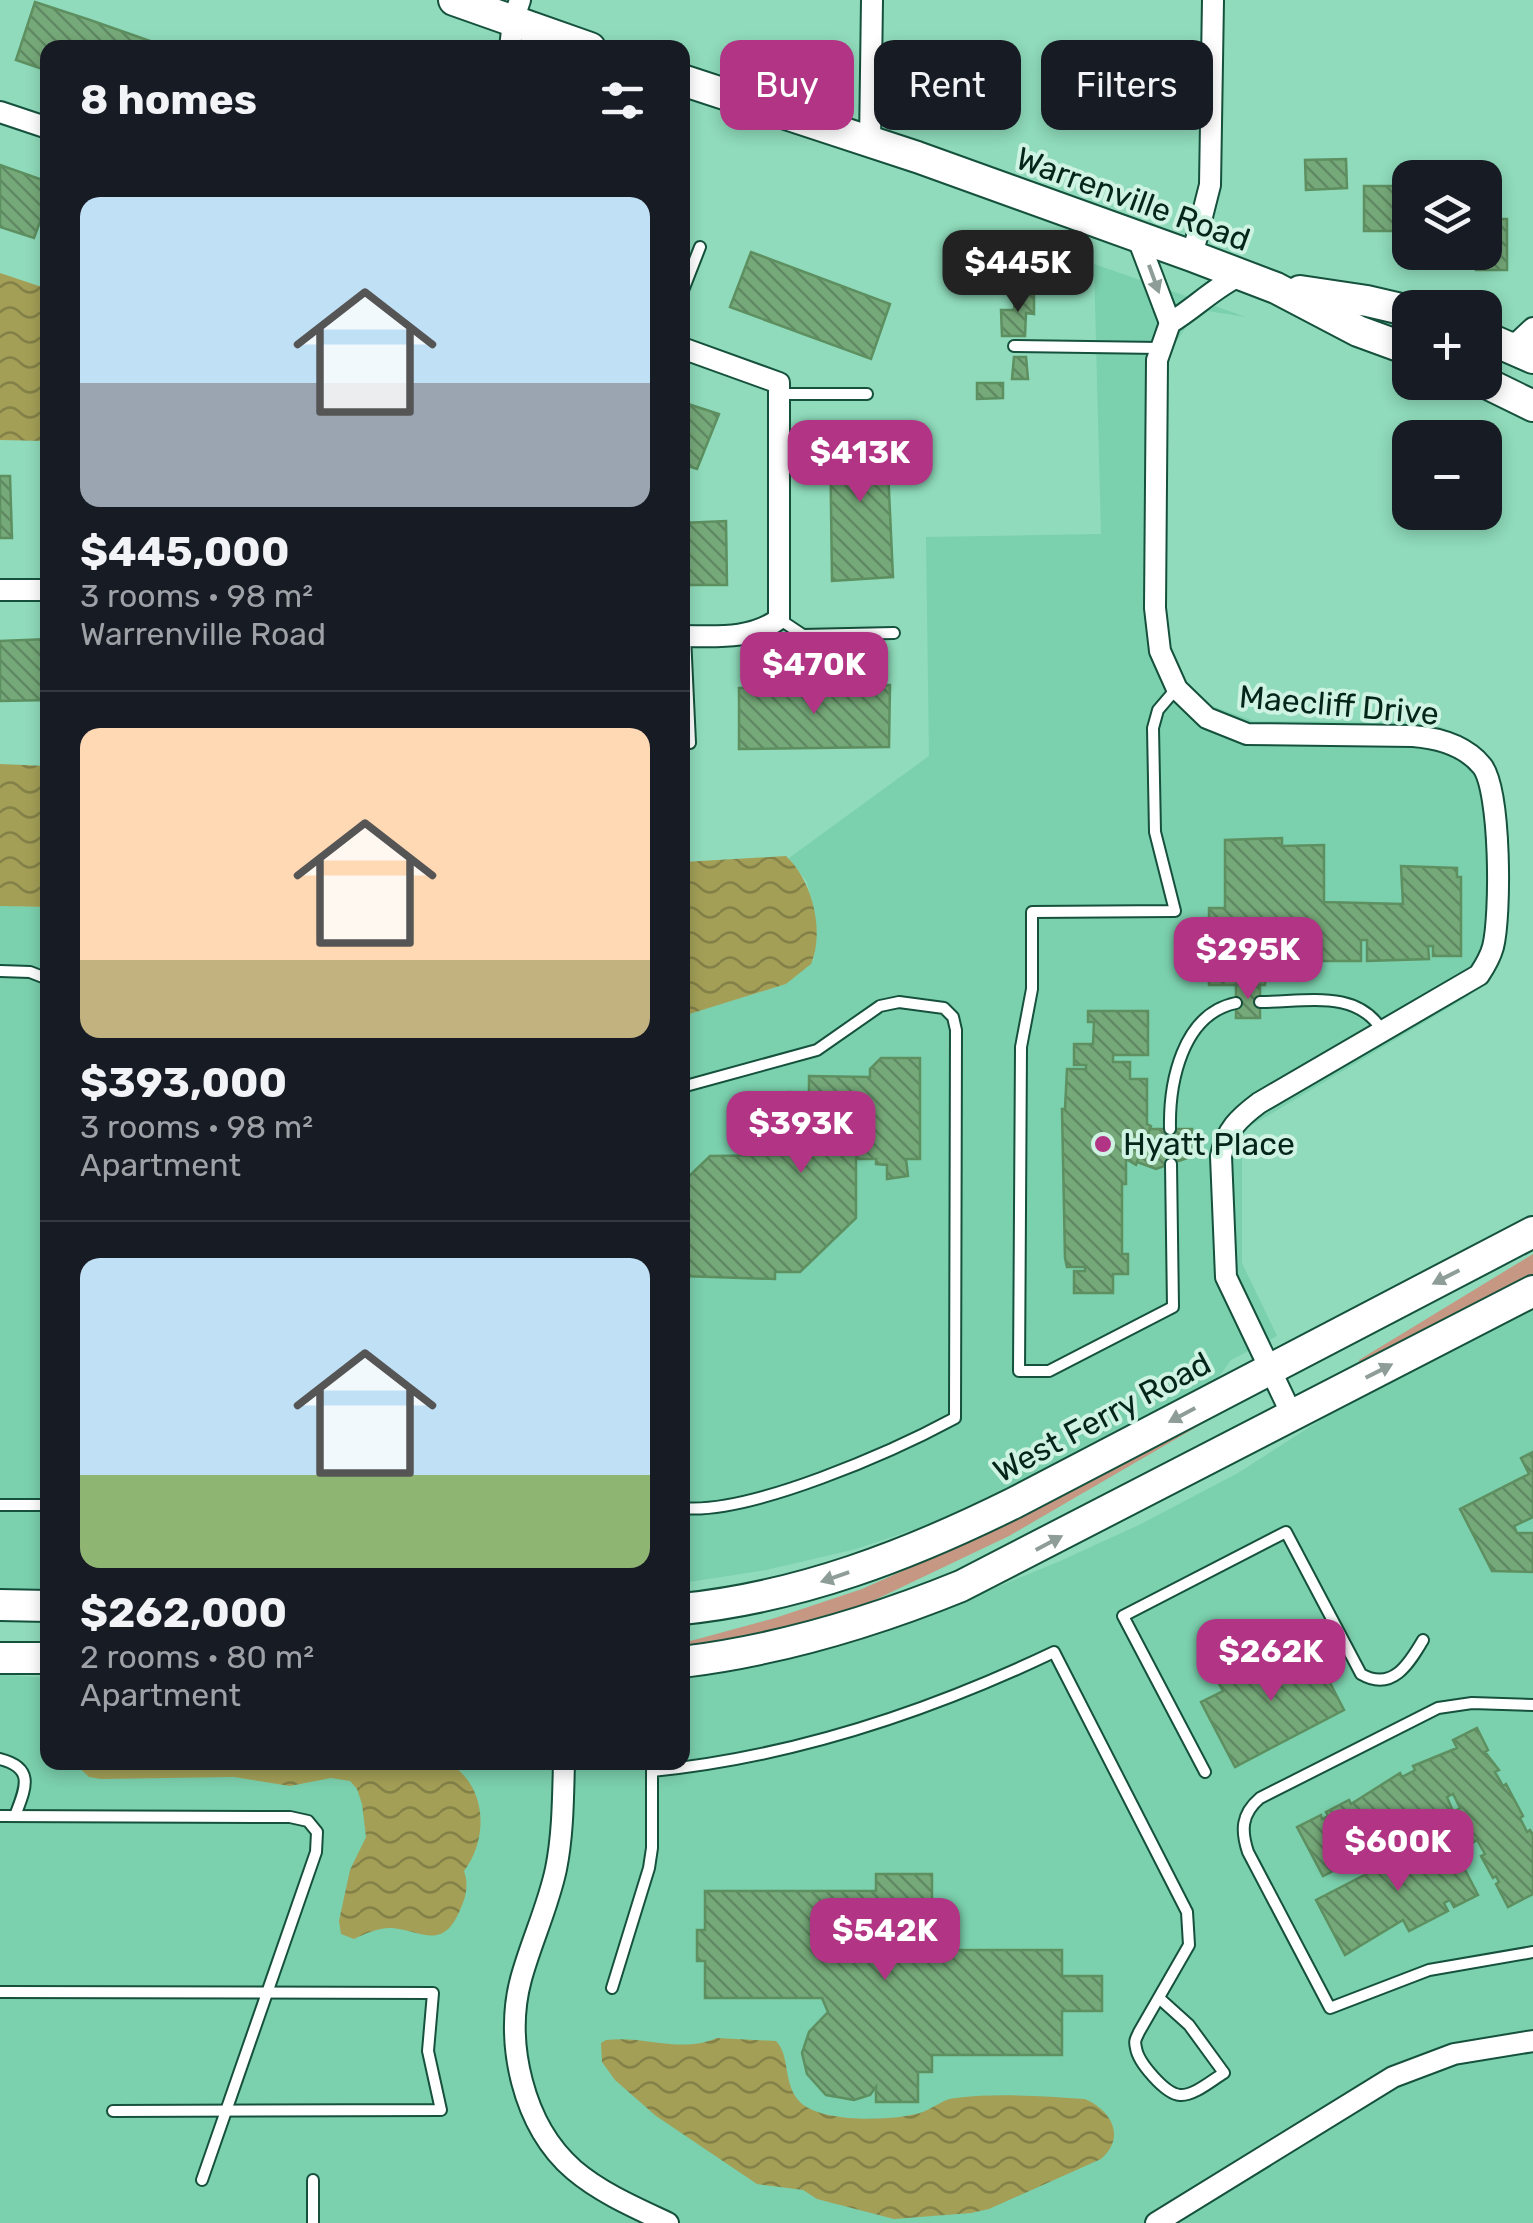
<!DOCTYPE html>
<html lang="en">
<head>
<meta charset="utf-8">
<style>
  :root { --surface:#171b24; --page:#242831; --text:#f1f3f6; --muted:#9ea1a6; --line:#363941; --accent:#b23585 }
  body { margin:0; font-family:Rubik,sans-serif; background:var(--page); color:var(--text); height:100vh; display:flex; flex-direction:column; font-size:38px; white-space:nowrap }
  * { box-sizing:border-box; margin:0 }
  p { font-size:32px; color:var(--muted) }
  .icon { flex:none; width:55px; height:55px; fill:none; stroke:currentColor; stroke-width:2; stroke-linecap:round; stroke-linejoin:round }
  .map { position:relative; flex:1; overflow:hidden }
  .side { position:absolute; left:40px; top:40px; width:650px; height:1730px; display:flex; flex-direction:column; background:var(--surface); border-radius:20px; box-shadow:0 5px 15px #0003 }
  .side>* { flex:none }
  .hud { position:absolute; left:720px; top:40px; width:662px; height:90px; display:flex; gap:20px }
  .buttons { position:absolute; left:1392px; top:160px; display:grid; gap:20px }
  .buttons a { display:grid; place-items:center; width:110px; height:110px; border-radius:20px; background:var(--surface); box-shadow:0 5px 15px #0003; font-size:50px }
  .price { position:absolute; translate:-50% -85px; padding:0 22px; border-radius:20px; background:var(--accent); color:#fff; font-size:32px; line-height:65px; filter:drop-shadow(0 2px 5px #0008) }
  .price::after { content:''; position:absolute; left:50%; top:60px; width:30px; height:22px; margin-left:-15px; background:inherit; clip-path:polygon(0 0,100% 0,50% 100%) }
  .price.active { background:#222; color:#fff }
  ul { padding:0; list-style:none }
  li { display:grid; align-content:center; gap:20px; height:530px; padding:0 40px }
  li+li { border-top:2px solid var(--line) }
  li span { display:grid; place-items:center; height:310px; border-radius:20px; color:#555 }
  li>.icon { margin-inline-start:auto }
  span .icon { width:180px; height:180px; fill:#fffc; stroke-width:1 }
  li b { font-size:42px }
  h2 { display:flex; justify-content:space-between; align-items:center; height:120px; padding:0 40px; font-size:42px }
  .pill { padding:0 35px; border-radius:20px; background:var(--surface); box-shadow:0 5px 15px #0003; font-size:35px; line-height:90px }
  .pill.active { background:var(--accent); color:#fff }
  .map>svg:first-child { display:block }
</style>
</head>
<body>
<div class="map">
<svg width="1533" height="2223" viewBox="0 0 1533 2223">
  <defs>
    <pattern id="water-waves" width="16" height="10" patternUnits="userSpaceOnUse" patternTransform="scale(2.5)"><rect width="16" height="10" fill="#a39f57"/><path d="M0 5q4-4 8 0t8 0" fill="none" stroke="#838147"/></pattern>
    <pattern id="building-back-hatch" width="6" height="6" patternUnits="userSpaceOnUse" patternTransform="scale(2.5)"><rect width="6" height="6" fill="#76a979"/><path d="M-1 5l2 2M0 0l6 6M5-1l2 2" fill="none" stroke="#5f8962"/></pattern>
  </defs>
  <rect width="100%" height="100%" fill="#8fdbbb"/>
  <g fill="#7bd0ad">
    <polygon points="1094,264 1246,317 1208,311 1187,326 1173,346 1165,378 1165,602 1169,648 1183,679 1210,705 1253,721 1406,722 1441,727 1479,747 1499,777 1505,814 1506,929 1499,953 1489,978 1467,997 1242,1131 1242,1263 1277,1336 1231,1360 1215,1382 951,1517 856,1549 766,1570 683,1583 682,1016 786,984 814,959 813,907 807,882 789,858 929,756 926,537 1101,534"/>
    <polygon points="0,906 48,907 47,1593 0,1592"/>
    <polygon points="1533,1307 1533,2223 0,2223 0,1674 47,1678 48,1762 682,1762 683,1675 776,1662 835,1648 885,1633 1058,1562 1141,1524 1238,1473 1352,1400"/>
  </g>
  <g fill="#c69883">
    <polygon points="1533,1254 1533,1274 1360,1365 1359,1360"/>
    <polygon points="1211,1413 1212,1418 1009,1536 837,1618 754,1638 683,1649 683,1643 775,1618 862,1589 918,1564"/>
  </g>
  <g fill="url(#water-waves)">
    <polygon points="0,273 39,286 47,283 47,441 0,440"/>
    <polygon points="0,764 47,766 47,907 0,906"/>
    <path d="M786 856C812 880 825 931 811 964L786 984 683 1016V862Z"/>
    <path d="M74 1763H449C487 1786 489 1838 464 1871 469 1885 466 1897 460 1910 443 1951 422 1931 392 1928 381 1927 363 1934 354 1939L341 1934 339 1921 350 1870 366 1837 362 1804 357 1789 350 1781 331 1778 290 1786 234 1777 101 1779 89 1777Z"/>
    <path d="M717 2038 776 2041C791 2056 782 2085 801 2103 823 2123 893 2121 920 2113 933 2109 942 2099 955 2098 997 2093 1043 2096 1085 2099 1112 2111 1126 2137 1101 2159L989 2209 971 2213 894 2219 817 2199 803 2190 757 2184 656 2116 615 2080 602 2062 601 2043 606 2040C645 2035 680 2054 717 2038Z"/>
  </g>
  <g fill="url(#building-back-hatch)" stroke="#5d8f60" stroke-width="2.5">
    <polygon points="35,2 90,20 170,48 48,48 48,71 16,60"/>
    <polygon points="1346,159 1347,188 1306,190 1305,160"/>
    <polygon points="0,165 48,182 48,200 34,238 0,227"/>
    <polygon points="1364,186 1396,186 1396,205 1405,205 1405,231 1364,231"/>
    <polygon points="1485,219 1507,219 1507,270 1476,270 1476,252 1485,252"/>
    <polygon points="751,252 890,304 871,359 730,307"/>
    <polygon points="1015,291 1034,292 1034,314 1026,313 1025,336 1002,336 1001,310 1014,310"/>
    <polygon points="1014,357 1026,357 1028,379 1012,379"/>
    <polygon points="977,383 1003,383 1003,398 977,399"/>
    <polygon points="682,402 719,414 697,469 682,464"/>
    <polygon points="886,427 893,577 832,581 830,430"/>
    <polygon points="0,476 10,476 12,538 0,538"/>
    <polygon points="726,521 727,585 682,585 682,523"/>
    <polygon points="48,639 48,700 0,701 0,641"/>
    <polygon points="890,685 889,747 739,749 739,688"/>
    <polygon points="1282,838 1282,846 1324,845 1324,902 1403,904 1401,866 1457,868 1457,877 1461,877 1461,956 1433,956 1433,946 1428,946 1429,959 1367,961 1367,940 1361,940 1361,961 1322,961 1322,940 1318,940 1318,960 1268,959 1265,985 1209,985 1209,908 1225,908 1225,840"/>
    <rect x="1236" y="985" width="24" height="33"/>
    <polygon points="1088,1011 1148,1011 1148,1055 1113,1055 1113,1062 1130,1062 1130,1079 1147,1079 1147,1124 1151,1126 1136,1165 1126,1159 1126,1184 1122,1184 1122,1254 1128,1254 1128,1274 1113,1274 1113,1293 1074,1293 1074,1271 1085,1271 1085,1267 1067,1267 1065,1258 1062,1109 1065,1109 1067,1069 1086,1069 1086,1065 1074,1065 1074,1044 1093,1044 1094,1022 1088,1022"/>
    <polygon points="881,1058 920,1058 920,1159 906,1159 908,1176 887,1179 887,1165 876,1164 876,1159 856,1159 856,1218 800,1272 775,1272 775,1279 682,1276 682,1183 710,1156 788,1155 789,1092 809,1093 809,1076 870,1077 870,1069"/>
    <polygon points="1150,1129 1192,1129 1191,1151 1187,1151 1187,1158 1156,1169 1137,1162"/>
    <polygon points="1533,1452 1533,1517 1514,1526 1517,1533 1533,1533 1533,1572 1492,1571 1460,1509 1529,1474 1521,1458"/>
    <polygon points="1311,1646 1344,1710 1235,1767 1201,1702 1223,1691 1219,1684 1285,1649 1289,1657"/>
    <polygon points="1477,1728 1488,1750 1485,1752 1499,1770 1495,1772 1503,1786 1506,1784 1523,1816 1520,1818 1527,1832 1530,1830 1533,1835 1533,1894 1508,1907 1496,1884 1499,1882 1496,1876 1493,1878 1481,1856 1485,1854 1477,1840 1474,1842 1457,1810 1460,1808 1453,1794 1447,1797 1452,1809 1424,1820 1426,1822 1403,1835 1401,1832 1352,1861 1350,1858 1345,1861 1347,1864 1323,1876 1297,1827 1321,1815 1322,1819 1328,1816 1326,1812 1349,1800 1351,1804 1400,1773 1402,1777 1415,1770 1413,1766 1457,1748 1453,1740"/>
    <polygon points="1446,1833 1478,1895 1454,1907 1450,1900 1444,1903 1448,1911 1409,1931 1403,1920 1345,1955 1316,1900"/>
    <polygon points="876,1874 932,1874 932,1950 1062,1950 1062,1976 1102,1976 1102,2011 1062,2011 1062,2055 932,2055 932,2072 918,2072 918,2102 876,2102 876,2087 870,2095 854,2100 826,2095 807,2074 802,2053 809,2032 828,2012 822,1998 705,1998 705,1961 697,1961 697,1930 705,1930 705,1891 876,1891"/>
  </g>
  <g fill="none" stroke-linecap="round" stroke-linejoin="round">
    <defs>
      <g id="service">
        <polyline points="682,293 700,247"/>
        <polyline points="1014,346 1160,348"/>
        <polyline points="780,394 867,394"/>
        <polyline points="779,619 803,635 894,633"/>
        <polyline points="685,636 690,743"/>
        <polyline points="0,971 30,972 48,979"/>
        <path d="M1260 1002C1305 1002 1358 988 1383 1032"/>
        <path d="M682 1087 817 1050 880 1006 899 1002 944 1008 953 1017 956 1030 955 1418C894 1451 750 1515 682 1508"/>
        <path d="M1170 1129C1169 1083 1182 1014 1236 1003"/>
        <polyline points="1171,1164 1173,1307 1049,1371 1019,1371 1021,1047 1032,989 1032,912 1175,911 1155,832 1153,728 1158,710 1176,689"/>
        <polyline points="0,1505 48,1505"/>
        <path d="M1533 1705 1472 1703 1438 1708 1260 1798C1241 1814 1241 1831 1248 1852L1330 2008 1429 1970 1533 1952"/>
        <path d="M0 1759C36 1768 25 1789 15 1816"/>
        <path d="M1205 1772 1123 1616 1286 1532 1361 1674C1392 1692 1409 1664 1423 1640"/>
        <polyline points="0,1816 290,1817 308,1821 317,1832 316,1852 202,2180"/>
        <path d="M612 1988 649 1868 652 1848V1771C793 1757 926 1713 1054 1652L1187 1912 1189 1945 1139 2032C1136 2039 1134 2040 1136 2048 1138 2062 1165 2094 1180 2095 1194 2096 1212 2080 1224 2073L1189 2025 1159 1998"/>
        <polyline points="0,1992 433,1993 428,2051 441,2110 113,2111"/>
        <polyline points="313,2180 313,2223"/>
      </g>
      <g id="minor">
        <polyline points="510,48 513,21 520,0"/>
        <polyline points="0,112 48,128"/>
        <polyline points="870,143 872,0"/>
        <polyline points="1137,236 1170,323"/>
        <polyline points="1192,256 1210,185 1213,0"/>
        <path d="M1241 275C1216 286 1195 308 1170 323L1157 360 1155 608 1160 651 1177 689 1207 718 1247 734 1413 736C1438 738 1465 745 1482 766 1501 790 1501 916 1493 947 1490 958 1485 966 1479 975L1259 1103C1239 1118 1226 1130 1221 1156L1226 1277 1292 1415"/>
        <polyline points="1507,346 1519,341 1533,328"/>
        <path d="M682 348 779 383V619C750 640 716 636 682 636"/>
        <polyline points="0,590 48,590"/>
        <path d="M564 1762C563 1798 563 1834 556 1869 548 1907 531 1942 521 1979 504 2042 523 2126 574 2170 601 2193 636 2208 668 2223"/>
        <polyline points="1156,2223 1393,2077 1454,2054 1533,2041"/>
      </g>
      <g id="secondary">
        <polyline points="454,0 590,48"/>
        <polyline points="682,80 917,157 1192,256 1276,288 1358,331 1410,350"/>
        <polyline points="1300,291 1367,301 1410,311"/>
        <polyline points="1485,337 1533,358"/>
        <polyline points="1484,382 1533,406"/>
        <polyline points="0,1605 48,1606"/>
        <path d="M682 1609C800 1597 909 1555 1014 1503L1533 1232"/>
        <polyline points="0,1658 48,1658"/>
        <path d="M682 1662C780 1650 870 1623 961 1586L1533 1291"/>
      </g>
    </defs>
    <use href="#service" stroke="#15513c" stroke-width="14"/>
    <use href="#minor" stroke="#15513c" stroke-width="24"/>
    <use href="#secondary" stroke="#15513c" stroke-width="34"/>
    <use href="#service" stroke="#fff" stroke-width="10"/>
    <use href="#minor" stroke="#fff" stroke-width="20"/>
    <use href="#secondary" stroke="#fff" stroke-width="30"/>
  </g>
  <defs><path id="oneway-solid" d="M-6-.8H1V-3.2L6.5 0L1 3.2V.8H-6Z" transform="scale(2.5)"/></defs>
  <g fill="#8e9d98">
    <use href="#oneway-solid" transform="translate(1154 279) rotate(70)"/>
    <use href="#oneway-solid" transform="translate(1446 1277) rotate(153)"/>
    <use href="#oneway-solid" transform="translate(1379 1371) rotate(-27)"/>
    <use href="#oneway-solid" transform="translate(1182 1415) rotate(152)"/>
    <use href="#oneway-solid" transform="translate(1049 1543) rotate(-28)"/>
    <use href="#oneway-solid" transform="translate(835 1577) rotate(161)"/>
  </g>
  <circle fill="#b23585" stroke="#cef3e2" stroke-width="4" cx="1103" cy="1144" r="10"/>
  <g text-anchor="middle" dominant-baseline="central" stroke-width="8" stroke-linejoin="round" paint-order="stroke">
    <g font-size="32" fill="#04251a" stroke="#cef3e2">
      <text transform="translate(1133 199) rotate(20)">Warrenville Road</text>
      <text transform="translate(1339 705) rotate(5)">Maecliff Drive</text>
      <text transform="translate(1102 1417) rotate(-28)">West Ferry Road</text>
    </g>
    <g font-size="32" fill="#04251a" stroke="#cef3e2" text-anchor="start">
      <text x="1123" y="1144">Hyatt Place</text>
    </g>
  </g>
</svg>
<div class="buttons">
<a><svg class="icon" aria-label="layers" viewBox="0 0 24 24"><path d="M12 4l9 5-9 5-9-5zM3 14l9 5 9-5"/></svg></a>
<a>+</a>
<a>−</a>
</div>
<b class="price active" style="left:1018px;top:315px">$445K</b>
<b class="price" style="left:860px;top:505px">$413K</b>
<b class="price" style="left:814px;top:717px">$470K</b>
<b class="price" style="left:1248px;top:1002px">$295K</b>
<b class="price" style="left:801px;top:1176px">$393K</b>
<b class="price" style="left:1271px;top:1704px">$262K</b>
<b class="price" style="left:1398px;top:1894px">$600K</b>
<b class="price" style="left:885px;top:1983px">$542K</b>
<div class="hud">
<a class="pill active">Buy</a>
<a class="pill">Rent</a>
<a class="pill">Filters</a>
</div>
<section class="side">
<h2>8 homes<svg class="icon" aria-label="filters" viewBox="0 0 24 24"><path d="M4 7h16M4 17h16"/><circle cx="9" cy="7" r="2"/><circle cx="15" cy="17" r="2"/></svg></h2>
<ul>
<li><span style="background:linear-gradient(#bfe0f5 60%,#9aa5b1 0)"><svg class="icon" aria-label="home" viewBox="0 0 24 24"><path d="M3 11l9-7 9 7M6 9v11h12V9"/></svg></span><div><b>$445,000</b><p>3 rooms · 98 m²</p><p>Warrenville Road</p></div></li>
<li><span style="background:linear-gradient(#ffd9b3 75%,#c2b280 0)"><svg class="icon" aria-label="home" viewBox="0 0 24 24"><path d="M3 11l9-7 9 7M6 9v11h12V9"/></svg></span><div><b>$393,000</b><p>3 rooms · 98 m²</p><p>Apartment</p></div></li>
<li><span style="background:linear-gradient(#bfe0f5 70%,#8fb573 0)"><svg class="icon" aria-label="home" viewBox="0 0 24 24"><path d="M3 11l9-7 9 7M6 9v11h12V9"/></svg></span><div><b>$262,000</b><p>2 rooms · 80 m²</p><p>Apartment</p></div></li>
</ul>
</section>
</div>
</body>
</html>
